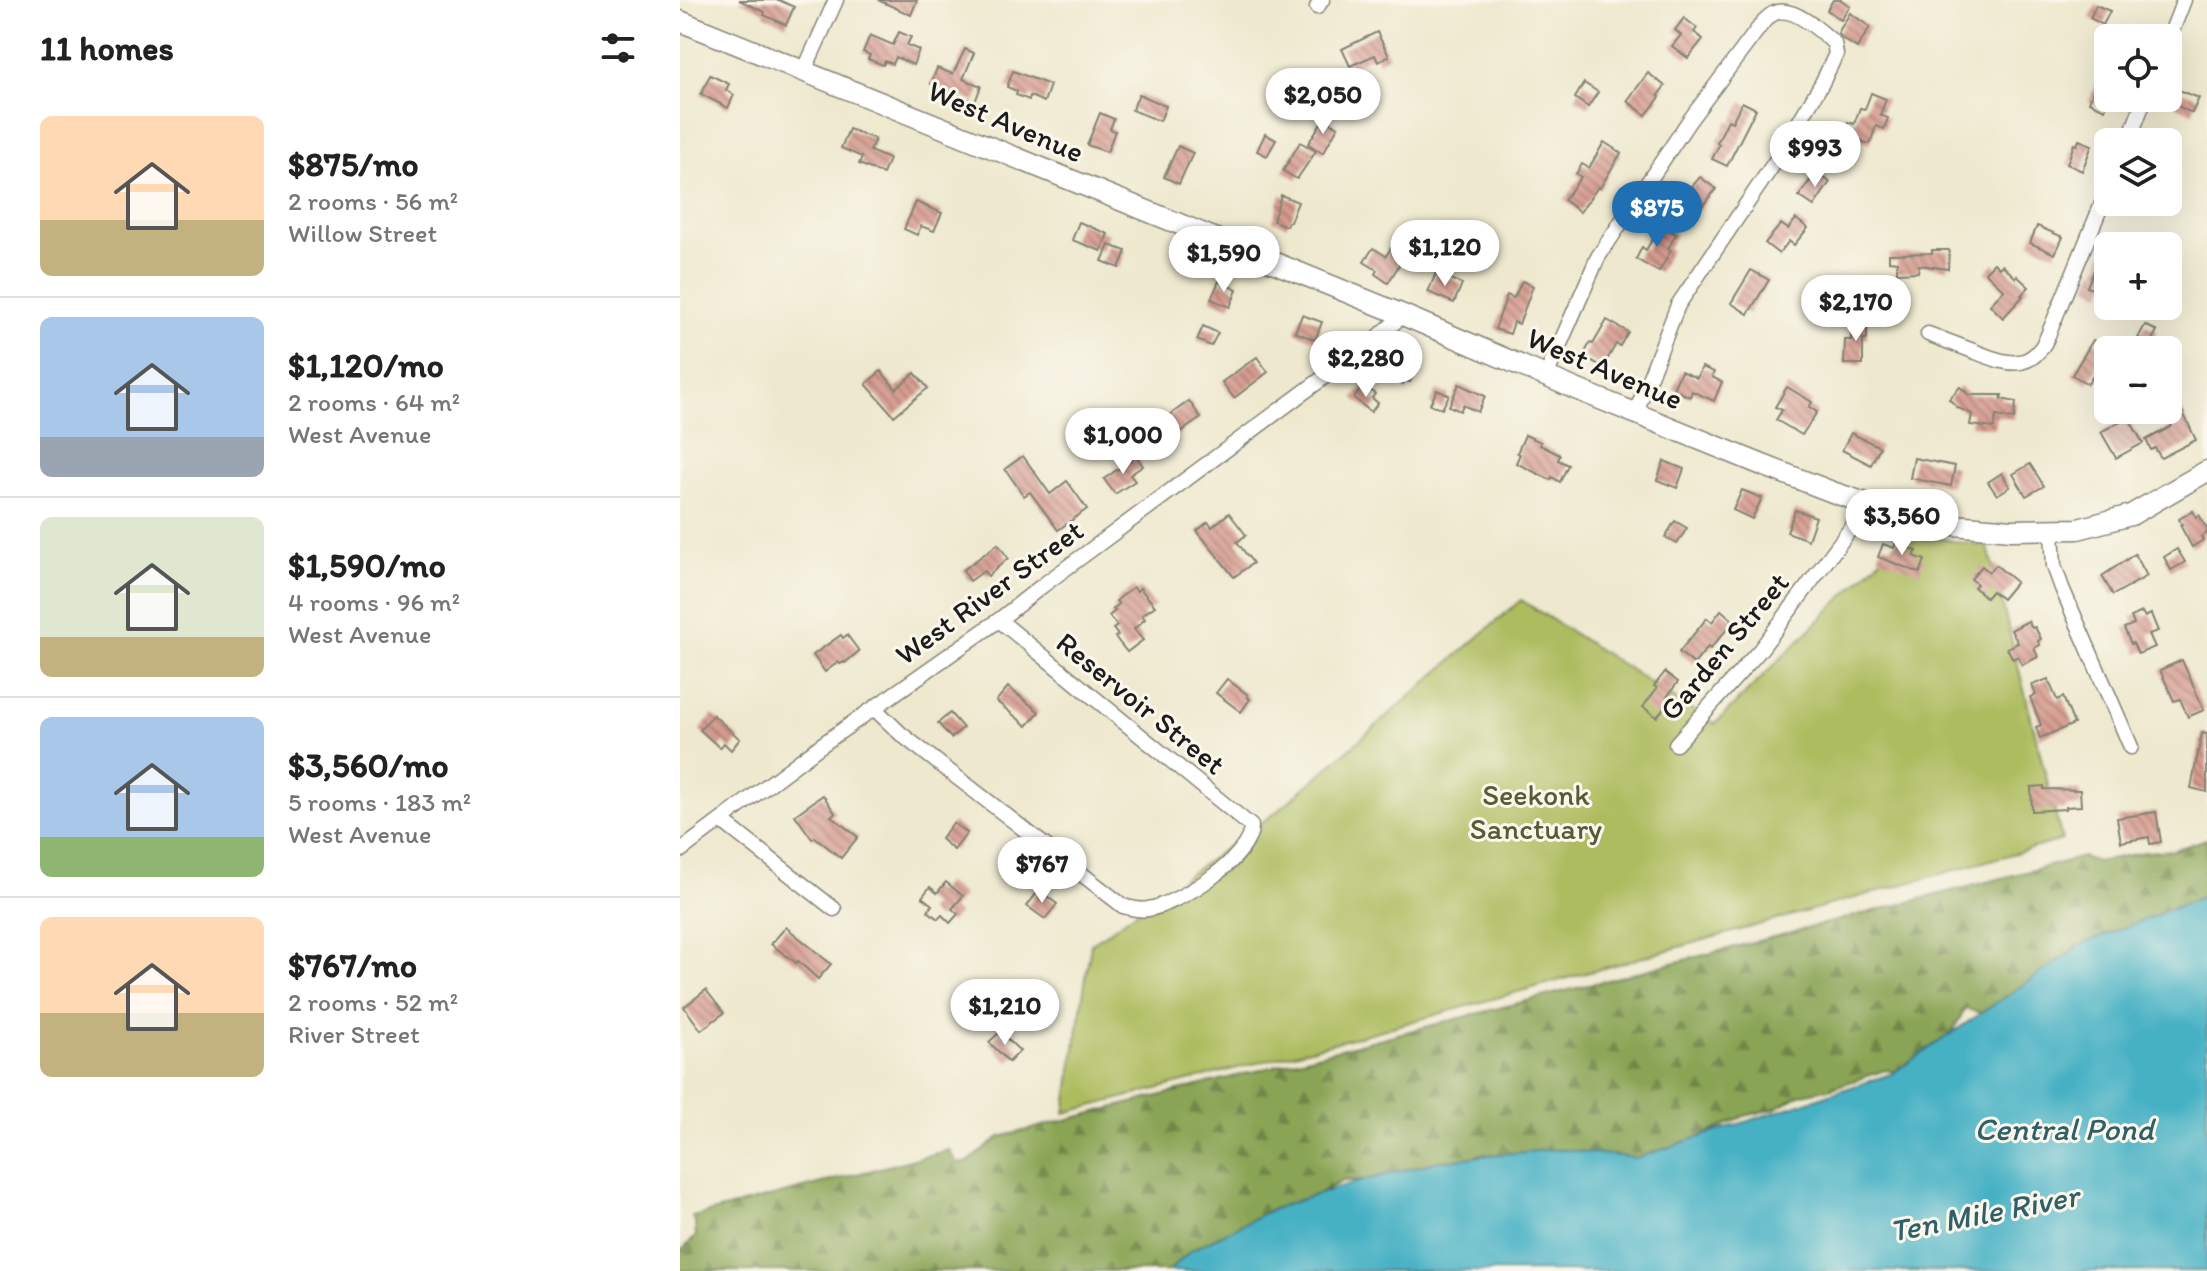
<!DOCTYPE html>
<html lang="en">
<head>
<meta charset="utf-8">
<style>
  :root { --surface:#fff; --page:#f6f6f6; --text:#222; --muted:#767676; --line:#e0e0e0; --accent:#1f6fb2 }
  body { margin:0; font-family:Itim,sans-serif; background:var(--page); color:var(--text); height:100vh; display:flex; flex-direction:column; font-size:30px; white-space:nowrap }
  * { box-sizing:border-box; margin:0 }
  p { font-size:26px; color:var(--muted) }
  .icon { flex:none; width:44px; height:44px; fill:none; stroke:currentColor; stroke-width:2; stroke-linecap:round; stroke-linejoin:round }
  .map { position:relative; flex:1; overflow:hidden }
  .side { display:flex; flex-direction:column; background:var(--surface); width:680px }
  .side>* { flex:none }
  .tools { position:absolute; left:1414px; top:24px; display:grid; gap:16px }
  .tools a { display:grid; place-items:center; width:88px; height:88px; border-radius:12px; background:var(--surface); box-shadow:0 8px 32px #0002; font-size:40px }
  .price { position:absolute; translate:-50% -68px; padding:0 18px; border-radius:28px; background:#fff; color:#222; font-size:26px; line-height:52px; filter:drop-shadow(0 2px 4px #0008) }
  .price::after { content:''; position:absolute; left:50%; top:48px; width:24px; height:18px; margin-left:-12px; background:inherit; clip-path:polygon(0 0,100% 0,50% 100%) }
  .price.on { background:var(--accent); color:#fff }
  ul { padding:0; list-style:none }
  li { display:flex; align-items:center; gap:24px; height:200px; padding:0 40px }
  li+li { border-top:2px solid var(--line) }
  li span { display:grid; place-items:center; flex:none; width:224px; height:160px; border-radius:12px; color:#555 }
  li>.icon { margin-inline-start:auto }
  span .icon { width:96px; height:96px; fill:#fffc; stroke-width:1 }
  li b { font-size:34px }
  h2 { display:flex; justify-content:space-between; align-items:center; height:96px; padding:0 40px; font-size:34px }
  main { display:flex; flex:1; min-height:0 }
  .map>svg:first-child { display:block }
</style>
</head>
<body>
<main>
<section class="side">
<h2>11 homes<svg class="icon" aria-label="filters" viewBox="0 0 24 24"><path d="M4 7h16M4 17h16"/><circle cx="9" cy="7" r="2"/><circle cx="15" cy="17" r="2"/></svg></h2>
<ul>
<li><span style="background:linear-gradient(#ffd9b3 65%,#c2b280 0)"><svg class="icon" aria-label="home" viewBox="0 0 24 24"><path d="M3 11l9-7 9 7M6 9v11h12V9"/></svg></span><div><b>$875/mo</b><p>2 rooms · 56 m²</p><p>Willow Street</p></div></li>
<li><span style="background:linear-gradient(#a9c7e8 75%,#9aa5b1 0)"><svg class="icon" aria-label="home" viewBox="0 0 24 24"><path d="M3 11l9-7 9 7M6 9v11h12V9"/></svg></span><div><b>$1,120/mo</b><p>2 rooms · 64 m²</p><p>West Avenue</p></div></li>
<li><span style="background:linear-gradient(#dfe7d0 75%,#c2b280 0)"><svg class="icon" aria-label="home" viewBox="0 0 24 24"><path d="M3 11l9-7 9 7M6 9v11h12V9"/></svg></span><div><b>$1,590/mo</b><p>4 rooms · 96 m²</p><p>West Avenue</p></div></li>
<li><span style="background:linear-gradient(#a9c7e8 75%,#8fb573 0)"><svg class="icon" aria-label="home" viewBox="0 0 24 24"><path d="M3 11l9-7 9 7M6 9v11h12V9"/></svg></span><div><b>$3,560/mo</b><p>5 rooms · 183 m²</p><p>West Avenue</p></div></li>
<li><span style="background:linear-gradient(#ffd9b3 60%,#c2b280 0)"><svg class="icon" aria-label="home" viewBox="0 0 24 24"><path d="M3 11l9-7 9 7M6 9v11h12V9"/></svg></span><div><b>$767/mo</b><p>2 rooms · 52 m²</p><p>River Street</p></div></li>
</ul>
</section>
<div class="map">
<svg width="1527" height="1271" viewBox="0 0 1527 1271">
  <defs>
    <pattern id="forest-firs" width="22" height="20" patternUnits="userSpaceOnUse" patternTransform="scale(2)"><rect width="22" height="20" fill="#8aa455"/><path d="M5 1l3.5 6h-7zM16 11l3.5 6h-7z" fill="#708546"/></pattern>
    <pattern id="building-back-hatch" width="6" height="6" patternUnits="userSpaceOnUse" patternTransform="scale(2)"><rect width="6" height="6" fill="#d59a8e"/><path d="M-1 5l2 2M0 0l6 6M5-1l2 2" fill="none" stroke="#ac7d73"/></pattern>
  </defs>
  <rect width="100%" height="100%" fill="#fbf7ec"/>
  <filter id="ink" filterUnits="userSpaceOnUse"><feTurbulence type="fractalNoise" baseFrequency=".0125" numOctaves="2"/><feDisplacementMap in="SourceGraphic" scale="16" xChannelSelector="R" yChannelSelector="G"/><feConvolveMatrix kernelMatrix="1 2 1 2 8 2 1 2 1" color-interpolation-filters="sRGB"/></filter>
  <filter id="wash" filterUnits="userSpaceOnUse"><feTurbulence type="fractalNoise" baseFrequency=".006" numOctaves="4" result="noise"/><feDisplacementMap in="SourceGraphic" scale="32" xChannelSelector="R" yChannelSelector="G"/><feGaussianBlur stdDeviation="1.8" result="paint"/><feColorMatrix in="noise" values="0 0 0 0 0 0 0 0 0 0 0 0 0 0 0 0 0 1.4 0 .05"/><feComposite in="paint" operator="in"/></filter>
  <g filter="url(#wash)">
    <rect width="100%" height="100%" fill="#eee8ce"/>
    <polygon fill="url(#forest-firs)" stroke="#536038" stroke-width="2" points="1527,839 1527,901 1319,1017 1285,1009 1271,1034 1237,1075 1205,1070 1152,1088 1122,1094 1094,1109 1064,1116 1007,1144 949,1163 801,1154 777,1165 690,1180 662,1181 493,1271 0,1271 0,1252 16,1236 15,1221 12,1217 269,1150 277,1163 288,1162 320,1137 1403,857 1417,862 1464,852 1494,850"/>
    <polygon fill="#adbc5e" stroke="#646c3d" stroke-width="2" points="1227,533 1308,547 1382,840 680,1036 385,1113 411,944 599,810 841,600 1035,724"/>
    <polygon fill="#46b1c4" stroke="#316670" stroke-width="2" points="1527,895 1527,1271 489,1271 510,1251 590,1210 659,1187 755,1162 808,1155 879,1149 956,1158 1211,1074 1405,943"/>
    <g id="blocks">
      <g fill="url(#building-back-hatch)">
        <polygon points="59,0 99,0 114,7 106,25 84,15 85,12"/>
        <polygon points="198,0 237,0 231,15"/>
        <polygon points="1153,0 1161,0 1170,6 1161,20 1147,10"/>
        <polygon points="1416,5 1430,11 1423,25 1410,18"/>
        <polygon points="1170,13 1190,27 1177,48 1163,39 1158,33"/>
        <polygon points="1004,18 1017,28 1014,32 1023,39 1008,58 992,46 1001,35 995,30"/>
        <polygon points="219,32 231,37 227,45 239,50 233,65 216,57 213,64 205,61 203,65 188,59 190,55 183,52 190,35 213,45"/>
        <polygon points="697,32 709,56 698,62 695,55 670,66 662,49"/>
        <polygon points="285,49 294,53 283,79 301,86 295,102 251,84 257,68 273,74"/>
        <polygon points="1427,56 1428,100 1425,109 1409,102"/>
        <polygon points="333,71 370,85 364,102 350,96 349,100 336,95 337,91 327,87"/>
        <polygon points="968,73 985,86 978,95 980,97 966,115 947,101"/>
        <polygon points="30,75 49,84 46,90 54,95 48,108 21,94"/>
        <polygon points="904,83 918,92 908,107 895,98"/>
        <polygon points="1499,90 1519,98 1512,113 1493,104"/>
        <polygon points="1191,93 1206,99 1200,115 1208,118 1204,129 1196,126 1190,144 1163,135 1168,122 1174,124 1180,108 1185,109"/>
        <polygon points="459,94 486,106 480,121 452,110"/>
        <polygon points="1062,102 1076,109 1047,166 1032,159 1039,145 1037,143 1048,120 1052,122"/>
        <polygon points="420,113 434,119 430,129 435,131 427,152 407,145"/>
        <polygon points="644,118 658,127 643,153 628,144"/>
        <polygon points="169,129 195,139 190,151 209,159 203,174 179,164 182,157 161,148"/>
        <polygon points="585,134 596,140 587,156 577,151"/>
        <polygon points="1399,140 1412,145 1402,171 1387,164 1394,144 1397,145"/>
        <polygon points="620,142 636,151 617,179 603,171"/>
        <polygon points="924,142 941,153 920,188 918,187 900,212 884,200 901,177 896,174 902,164 909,168"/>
        <polygon points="498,146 513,153 499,184 484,177"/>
        <polygon points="1136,172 1150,182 1134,206 1119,196"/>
        <polygon points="1020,177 1036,189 1018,211 1002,198"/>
        <polygon points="601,195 618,202 610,222 608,222 606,226 593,221"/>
        <polygon points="236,202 262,213 254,231 241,226 237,235 224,229"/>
        <polygon points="1116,219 1128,228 1114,245 1109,241 1099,254 1085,243 1101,224 1108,229"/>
        <polygon points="399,222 428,234 421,251 392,240"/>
        <polygon points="981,225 996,234 988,249 991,250 979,272 956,259 962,247 966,250"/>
        <polygon points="1357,226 1383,237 1375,254 1350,243"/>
        <polygon points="1426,242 1428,242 1428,277 1422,293 1407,287 1414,270 1416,271"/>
        <polygon points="429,245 446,251 439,268 422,261"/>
        <polygon points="749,246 762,257 753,268 740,257"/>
        <polygon points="693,248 706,256 711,248 724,257 708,283 695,274 697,270 684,262"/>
        <polygon points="1252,250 1269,250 1268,269 1239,265 1238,272 1217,273 1217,262 1209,261 1209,254 1252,253"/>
        <polygon points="1314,263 1319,268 1322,265 1336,278 1337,276 1349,287 1341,295 1343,296 1323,318 1310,305 1324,290 1305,272"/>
        <polygon points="1071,270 1089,280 1068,314 1051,303"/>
        <polygon points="756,273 782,284 774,303 748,292"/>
        <polygon points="539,281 557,290 550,307 531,299"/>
        <polygon points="842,281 853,286 839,324 834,322 830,334 815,329 827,295 834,298"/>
        <polygon points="622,315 642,322 635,340 615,332"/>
        <polygon points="927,320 948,332 940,346 936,344 923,367 903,356 910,343 913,344"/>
        <polygon points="1172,320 1187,321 1187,339 1183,339 1183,364 1164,364 1165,340 1171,340"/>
        <polygon points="1465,325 1477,331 1470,344 1458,338"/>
        <polygon points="523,326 538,333 531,346 517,340"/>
        <polygon points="1413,340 1428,349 1408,384 1392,375"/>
        <polygon points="723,353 739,360 730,382 724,380 723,384 712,380"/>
        <polygon points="577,357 588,372 554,398 542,382"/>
        <polygon points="1022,367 1034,372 1032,377 1042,382 1034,401 1012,391 1010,397 993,389 1001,371 1017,378"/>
        <polygon points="201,371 216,389 235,373 248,388 214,416 186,384"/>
        <polygon points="779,384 805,396 798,412 783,405 780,411 769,406"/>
        <polygon points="684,385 695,394 692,398 698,403 691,412 674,398"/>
        <polygon points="1107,387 1132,402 1129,407 1137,412 1122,435 1096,420 1102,410 1095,407"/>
        <polygon points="1280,387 1289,395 1322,395 1321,399 1336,402 1334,419 1316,416 1314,428 1290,425 1292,414 1278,408 1269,399"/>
        <polygon points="757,390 769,395 762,409 750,404"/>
        <polygon points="509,401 521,418 488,441 476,425"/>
        <polygon points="1498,402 1516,440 1481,458 1475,448 1471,450 1466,440 1492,426 1484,410 1488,410 1488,408"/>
        <polygon points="1448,417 1463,443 1436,458 1421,432"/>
        <polygon points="1171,433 1200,447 1191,465 1162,450"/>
        <polygon points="845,435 861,442 860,445 880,455 878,460 888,465 880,482 872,477 871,480 836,463 840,454 837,453"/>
        <polygon points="343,456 370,494 387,481 407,509 378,530 350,492 344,496 325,469"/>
        <polygon points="456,456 463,466 450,475 455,481 435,494 424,479"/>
        <polygon points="1234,458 1275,466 1271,486 1230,478"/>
        <polygon points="984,461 1004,469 997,488 977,480"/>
        <polygon points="1350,464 1364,486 1346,496 1333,474"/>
        <polygon points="1322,473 1330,487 1317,495 1308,482"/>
        <polygon points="1062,490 1082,498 1072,519 1053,510"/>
        <polygon points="1115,510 1136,517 1128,540 1107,532"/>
        <polygon points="1513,511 1516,517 1519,515 1527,529 1527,533 1521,537 1523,540 1512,547 1500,525 1502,524 1499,519"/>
        <polygon points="549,513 566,535 557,542 573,563 554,577 517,531 528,522 532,527"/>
        <polygon points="995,521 1007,528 997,544 985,537"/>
        <polygon points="1216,542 1237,551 1234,556 1245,560 1240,573 1198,557 1203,544 1214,548"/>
        <polygon points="318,544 328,558 308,576 304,571 290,581 283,570"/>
        <polygon points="1497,549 1505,562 1491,570 1484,557"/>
        <polygon points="1455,554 1467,576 1433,595 1422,576"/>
        <polygon points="1316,565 1336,582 1322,599 1312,591 1306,598 1294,587 1297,584 1291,579 1302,566 1309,572"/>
        <polygon points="453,587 457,591 460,588 475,606 462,615 465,619 454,629 463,640 447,652 435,637 438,635 433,629 437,626 429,616 435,611 433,609 439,604 436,601"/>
        <polygon points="1041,610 1054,621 1030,649 1028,647 1014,664 999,652 1027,618 1032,622"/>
        <polygon points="1462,612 1465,617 1471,614 1478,631 1469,634 1475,647 1458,654 1453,643 1451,644 1444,628 1454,624 1451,617"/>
        <polygon points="1348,621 1352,628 1355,627 1361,639 1358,641 1360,645 1354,648 1358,657 1342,665 1338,656 1333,659 1327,648 1338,643 1331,630"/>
        <polygon points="161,635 163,638 167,635 179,651 165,663 164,662 160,664 158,662 145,672 133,655"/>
        <polygon points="1502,660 1524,710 1508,717 1500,699 1494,701 1480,670"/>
        <polygon points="985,672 998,682 987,697 990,700 977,717 963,707 977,688 974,686"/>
        <polygon points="547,679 568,695 567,697 570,699 561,712 536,693"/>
        <polygon points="1368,679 1377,700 1383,697 1394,724 1360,738 1356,727 1361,725 1350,697 1356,695 1352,685"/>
        <polygon points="328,687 359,712 347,726 316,701"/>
        <polygon points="270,713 283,728 271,738 258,723"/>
        <polygon points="33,715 60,739 51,750 44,743 40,748 20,730"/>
        <polygon points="1522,733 1527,734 1527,792 1511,788"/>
        <polygon points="1364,786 1364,789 1400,790 1401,806 1386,807 1386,809 1352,811 1351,787"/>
        <polygon points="143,795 155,813 151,816 178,837 161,858 135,837 132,839 115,815"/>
        <polygon points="1476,812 1481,842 1470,844 1469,837 1441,842 1437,818"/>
        <polygon points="273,823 287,833 274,850 261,839"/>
        <polygon points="266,882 283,896 272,909 278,914 270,923 262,915 258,919 248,911 252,905 242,897 250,887 257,893"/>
        <polygon points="359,890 377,904 365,919 347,906"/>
        <polygon points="106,927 151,964 138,979 118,961 116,963 91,944"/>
        <polygon points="26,990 44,1013 21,1030 4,1007"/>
        <polygon points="320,1032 340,1051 329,1062 309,1042"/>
      </g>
    </g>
  </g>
  <g filter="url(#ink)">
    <use href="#blocks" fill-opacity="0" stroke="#858275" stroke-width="2"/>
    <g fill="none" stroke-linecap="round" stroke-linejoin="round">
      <defs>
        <g id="street">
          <polyline points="637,7 642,0"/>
          <polyline points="1488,41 1504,0"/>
          <polyline points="124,71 156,0"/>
          <polyline points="1448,142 1465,98"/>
          <path d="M1248 334C1264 340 1280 346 1296 352 1324 363 1349 373 1366 340L1428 189"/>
          <path d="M866 376 918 257 1009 121 1084 21C1086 19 1092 14 1095 13 1112 5 1142 32 1154 43L1156 54 1142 83 1097 159 998 305 956 412"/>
          <polyline points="1372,531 1374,566 1382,588 1451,747"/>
          <path d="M195 709 221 734 443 906C451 908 459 911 468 909 497 905 572 858 571 826L319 620"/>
          <polyline points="996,744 1080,650 1174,524 1191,505"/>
          <polyline points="42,821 154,909"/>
          <polyline points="0,851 140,746 319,620 362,586 697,338 723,315"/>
        </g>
        <polyline id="secondary" points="0,21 723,315 898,390 1080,464 1155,493 1222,515 1262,524 1332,530 1398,529 1451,515 1527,471"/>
      </defs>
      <use href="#street" stroke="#858275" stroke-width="17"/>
      <use href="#secondary" stroke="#858275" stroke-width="23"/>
      <use href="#street" stroke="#fff" stroke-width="14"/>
      <use href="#secondary" stroke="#fff" stroke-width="20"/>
    </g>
  </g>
  <g text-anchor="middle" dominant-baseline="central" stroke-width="6" stroke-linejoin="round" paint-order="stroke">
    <g font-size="30" fill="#1c1c1c" stroke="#fbf7ec">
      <text transform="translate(326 121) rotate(23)">West Avenue</text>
      <text transform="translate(925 368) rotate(23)">West Avenue</text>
      <text transform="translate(309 592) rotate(-36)">West River Street</text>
      <text transform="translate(1044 646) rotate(-50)">Garden Street</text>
      <text transform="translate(461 703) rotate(39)">Reservoir Street</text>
    </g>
    <g font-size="30" fill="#565c36" stroke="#fbf7ec">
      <text x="856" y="794">Seekonk<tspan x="856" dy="34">Sanctuary</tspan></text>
    </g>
    <g font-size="32" font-style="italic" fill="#2f5f68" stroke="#fbf7ec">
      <text x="1384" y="1129">Central Pond</text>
      <text transform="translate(1304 1213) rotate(-11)">Ten Mile River</text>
    </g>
  </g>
</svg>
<div class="tools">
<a><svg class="icon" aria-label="locate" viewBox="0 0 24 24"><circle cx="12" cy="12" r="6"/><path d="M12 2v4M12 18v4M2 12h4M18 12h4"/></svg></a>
<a><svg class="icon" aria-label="layers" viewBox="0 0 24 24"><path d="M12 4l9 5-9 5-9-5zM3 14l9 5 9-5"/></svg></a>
<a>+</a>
<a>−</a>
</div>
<b class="price" style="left:643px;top:136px">$2,050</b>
<b class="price" style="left:1135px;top:189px">$993</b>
<b class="price on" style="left:977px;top:249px">$875</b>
<b class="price" style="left:765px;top:288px">$1,120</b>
<b class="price" style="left:544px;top:294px">$1,590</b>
<b class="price" style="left:1176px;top:343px">$2,170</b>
<b class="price" style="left:686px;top:399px">$2,280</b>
<b class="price" style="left:443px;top:476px">$1,000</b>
<b class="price" style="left:1222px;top:557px">$3,560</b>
<b class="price" style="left:362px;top:905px">$767</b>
<b class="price" style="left:325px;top:1047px">$1,210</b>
</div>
</main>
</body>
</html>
